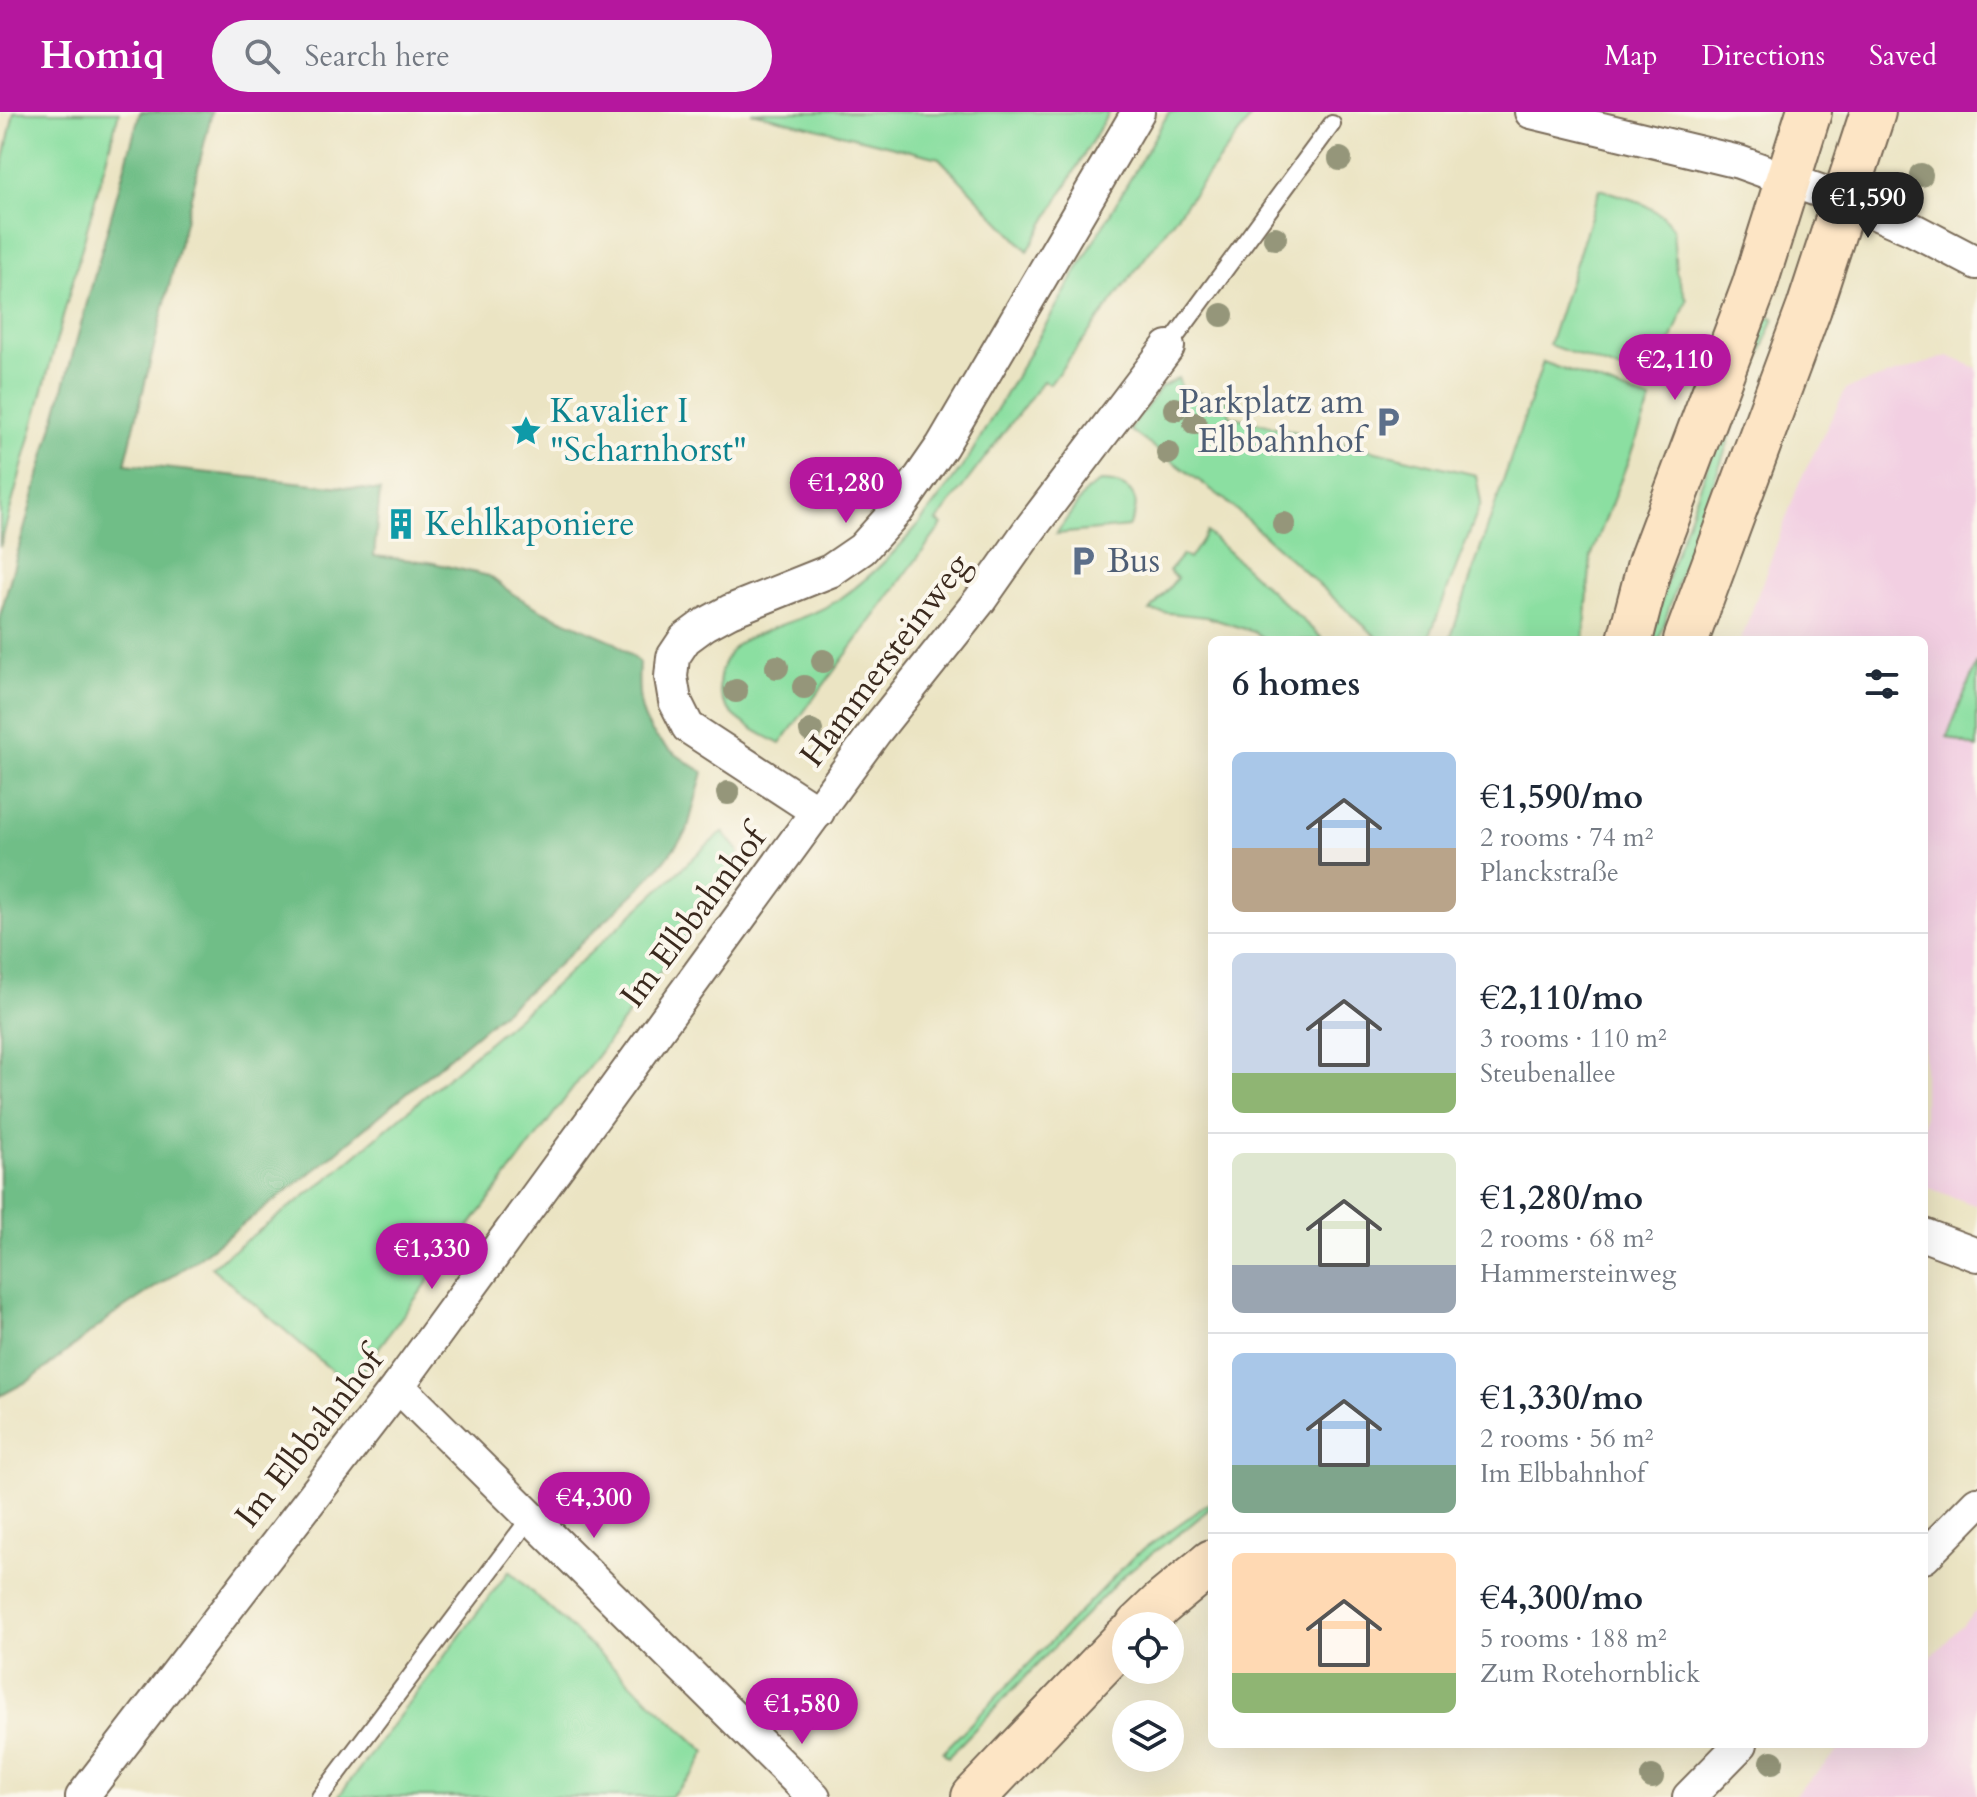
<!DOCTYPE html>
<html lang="en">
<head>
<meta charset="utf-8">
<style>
  :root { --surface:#fff; --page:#f2f2f3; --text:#1f2937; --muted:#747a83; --line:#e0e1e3; --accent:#b5179e }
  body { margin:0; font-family:Cardo,serif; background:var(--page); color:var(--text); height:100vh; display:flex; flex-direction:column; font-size:30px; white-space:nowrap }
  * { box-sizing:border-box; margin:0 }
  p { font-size:26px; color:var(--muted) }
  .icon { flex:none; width:44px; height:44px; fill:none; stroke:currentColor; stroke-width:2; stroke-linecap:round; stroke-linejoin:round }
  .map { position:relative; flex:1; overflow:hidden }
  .side { position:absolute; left:1208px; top:524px; width:720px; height:1112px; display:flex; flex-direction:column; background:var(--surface); border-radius:12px; box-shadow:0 8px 32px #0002 }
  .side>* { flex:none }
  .fabs { position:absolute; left:1112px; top:1500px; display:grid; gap:16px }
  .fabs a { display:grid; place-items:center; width:72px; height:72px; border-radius:50%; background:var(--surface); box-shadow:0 8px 32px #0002; font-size:40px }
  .price { position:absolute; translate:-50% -68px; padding:0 18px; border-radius:28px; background:var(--accent); color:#fff; font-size:26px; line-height:52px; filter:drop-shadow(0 2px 4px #0008) }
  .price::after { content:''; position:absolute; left:50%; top:48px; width:24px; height:18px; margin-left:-12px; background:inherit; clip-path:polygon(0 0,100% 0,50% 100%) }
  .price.current { background:#222; color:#fff }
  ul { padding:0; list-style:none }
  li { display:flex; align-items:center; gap:24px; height:200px; padding:0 24px }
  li+li { border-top:2px solid var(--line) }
  li span { display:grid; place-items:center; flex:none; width:224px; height:160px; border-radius:12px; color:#555 }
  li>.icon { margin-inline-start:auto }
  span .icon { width:96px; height:96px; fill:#fffc; stroke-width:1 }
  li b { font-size:34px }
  h2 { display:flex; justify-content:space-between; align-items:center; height:96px; padding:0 24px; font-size:34px }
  header { display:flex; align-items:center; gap:48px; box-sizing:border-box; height:112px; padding:0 40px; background:var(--accent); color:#fff }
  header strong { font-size:38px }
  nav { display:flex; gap:44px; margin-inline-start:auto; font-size:28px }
  .search { width:560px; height:72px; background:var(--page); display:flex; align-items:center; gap:20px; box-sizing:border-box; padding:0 28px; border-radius:44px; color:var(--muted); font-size:30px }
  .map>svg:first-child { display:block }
</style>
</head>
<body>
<header>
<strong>Homiq</strong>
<div class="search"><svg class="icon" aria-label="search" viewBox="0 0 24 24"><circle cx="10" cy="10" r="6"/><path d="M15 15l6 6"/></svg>Search here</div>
<nav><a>Map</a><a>Directions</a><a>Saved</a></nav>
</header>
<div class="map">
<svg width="1977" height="1685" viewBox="0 0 1977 1685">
  <rect width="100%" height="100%" fill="#fbf7ec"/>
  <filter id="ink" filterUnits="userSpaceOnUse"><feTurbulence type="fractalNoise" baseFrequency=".0125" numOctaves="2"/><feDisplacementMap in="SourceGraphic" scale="16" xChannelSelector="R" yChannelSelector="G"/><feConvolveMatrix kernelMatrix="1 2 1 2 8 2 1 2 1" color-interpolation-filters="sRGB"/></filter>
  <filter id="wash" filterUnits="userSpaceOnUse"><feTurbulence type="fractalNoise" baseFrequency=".006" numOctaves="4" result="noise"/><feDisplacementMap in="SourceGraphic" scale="32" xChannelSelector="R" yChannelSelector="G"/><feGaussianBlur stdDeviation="1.8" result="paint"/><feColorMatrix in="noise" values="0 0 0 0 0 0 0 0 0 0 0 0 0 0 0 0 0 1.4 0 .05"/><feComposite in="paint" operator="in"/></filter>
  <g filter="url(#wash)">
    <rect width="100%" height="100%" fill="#ebe4c3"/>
    <g fill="#f2cfe2">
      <polygon points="1948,244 1977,256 1977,1094 1924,1074 1924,528 1741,528 1799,371 1846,277"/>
      <polygon points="1977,1498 1977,1685 1792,1685 1845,1632 1924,1632 1924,1552"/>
    </g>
    <g fill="#8bdfa1" stroke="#638460" stroke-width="2">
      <polygon points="14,0 119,0 0,435 0,66"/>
      <polygon points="751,0 1109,0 1028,139 939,46"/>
      <path d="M1169 0H1225L1240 4 1241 0H1255L1050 272 1043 269 937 409 942 413 780 632C755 618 713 601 720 565 722 552 729 537 741 530 747 525 756 523 763 520 789 509 818 502 841 486 893 450 932 397 968 347Z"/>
      <polygon points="1600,77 1640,90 1663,104 1673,117 1676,159 1687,188 1655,271 1549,233"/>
      <polygon points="1764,203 1774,206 1682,456 1659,528 1651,528 1672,451"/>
      <polygon points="1543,250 1651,289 1591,445 1584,528 1450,528"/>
      <polygon points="1178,266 1182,277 1227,288 1230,304 1476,363 1481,391 1428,528 1380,528 1224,387 1130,318 1161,275"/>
      <path d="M1100 370C1130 370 1146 387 1128 415L1056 422 1087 378Z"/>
      <polygon points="1207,420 1324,528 1267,528 1254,520 1207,505 1150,499 1177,466 1169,459 1182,443 1189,447"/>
      <polygon points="1977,550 1977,636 1947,625"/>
      <polygon points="723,720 738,738 741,752 350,1274 211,1155 330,1065 552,876 704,736"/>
      <path d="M1212 1390V1394C1183 1423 1147 1441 1118 1469L948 1645 943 1640 1133 1445 1206 1393Z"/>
      <polygon points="509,1459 706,1640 693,1662 670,1685 338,1685"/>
    </g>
    <path fill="#70be87" stroke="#567452" stroke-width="2" d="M140 0H212L125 352 380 379 374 444 429 450 489 464 513 482 543 499 613 529 639 550C635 614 651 628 703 660L687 719 665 748 636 780 548 862 321 1053 196 1148 112 1204 32 1267 0 1284V504Z"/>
  </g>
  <g filter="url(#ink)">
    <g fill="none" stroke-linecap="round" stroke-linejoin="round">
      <defs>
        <g id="lane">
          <polyline points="1168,235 1332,12"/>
          <polyline points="320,1685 530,1406"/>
        </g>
        <g id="street">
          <polyline points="1531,0 1739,50 1845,88 1912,117 1977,151"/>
          <polyline points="818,700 688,615 675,589 671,565 673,545 685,527 704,513 730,499 830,459 862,437 899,396 942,334 1138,0"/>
          <polyline points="1924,1123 1977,1143"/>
          <polyline points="398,1274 814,1685"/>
          <polyline points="1924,1445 1977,1391"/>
          <polyline points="82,1685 398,1274 875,620 980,488 1027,421 1168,235"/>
          <polyline points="1689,1685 1741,1632"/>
        </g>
        <g id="secondary">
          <polyline points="1630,528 1650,451 1754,175 1809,0"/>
          <polyline points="1686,528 1809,196 1873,0"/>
          <polyline points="1138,1514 1161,1492 1212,1450"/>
          <polyline points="974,1685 1126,1526"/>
        </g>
      </defs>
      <use href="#lane" stroke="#796b58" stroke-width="20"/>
      <use href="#street" stroke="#796b58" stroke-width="36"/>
      <use href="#secondary" stroke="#796b58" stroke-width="48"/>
      <use href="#lane" stroke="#fff" stroke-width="16"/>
      <use href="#street" stroke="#fff" stroke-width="32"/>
      <use href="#secondary" stroke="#fde5c5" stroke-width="44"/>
    </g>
    <g fill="#95967a">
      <circle cx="1340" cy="47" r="12"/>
      <circle cx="1921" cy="63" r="12"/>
      <circle cx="1275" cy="126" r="12"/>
      <circle cx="1222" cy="203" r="12"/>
      <circle cx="1175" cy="297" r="12"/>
      <circle cx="1195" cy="311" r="12"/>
      <circle cx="1168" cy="341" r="12"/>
      <circle cx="1284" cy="412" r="12"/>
      <circle cx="823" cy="549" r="12"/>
      <circle cx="777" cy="555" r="12"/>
      <circle cx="804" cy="575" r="12"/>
      <circle cx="736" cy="579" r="12"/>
      <circle cx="811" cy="619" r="12"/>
      <circle cx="728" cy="681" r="12"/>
      <circle cx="1772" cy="1650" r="12"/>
      <circle cx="1652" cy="1665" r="12"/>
    </g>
  </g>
  <defs>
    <symbol id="parking-bare" viewBox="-9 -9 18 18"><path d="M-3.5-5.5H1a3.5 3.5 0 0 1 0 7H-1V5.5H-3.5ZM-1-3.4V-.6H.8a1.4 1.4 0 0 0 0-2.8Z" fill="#5c6f8a" stroke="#fbf7ec" stroke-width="2.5" paint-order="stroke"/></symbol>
    <symbol id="sight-bare" viewBox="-9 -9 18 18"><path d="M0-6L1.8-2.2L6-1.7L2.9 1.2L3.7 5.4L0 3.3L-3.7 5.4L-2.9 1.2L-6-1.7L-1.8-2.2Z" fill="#0f9aa8" stroke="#fbf7ec" stroke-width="2.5" paint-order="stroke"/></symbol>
    <symbol id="building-bare" viewBox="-9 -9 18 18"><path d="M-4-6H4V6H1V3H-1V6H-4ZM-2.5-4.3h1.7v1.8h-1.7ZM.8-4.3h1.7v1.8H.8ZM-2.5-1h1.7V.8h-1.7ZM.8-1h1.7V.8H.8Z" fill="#0f9aa8" stroke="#fbf7ec" stroke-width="2.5" paint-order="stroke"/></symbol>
  </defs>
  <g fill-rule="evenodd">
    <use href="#parking-bare" x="1366" y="288" width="44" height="44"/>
    <use href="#sight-bare" x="504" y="297" width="44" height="44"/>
    <use href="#building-bare" x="379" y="390" width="44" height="44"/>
    <use href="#parking-bare" x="1061" y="427" width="44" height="44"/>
  </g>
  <g text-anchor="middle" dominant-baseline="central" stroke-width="8" stroke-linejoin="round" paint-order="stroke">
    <g font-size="34" fill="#4e5e75" stroke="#fbf7ec" text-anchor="end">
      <text x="1364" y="290">Parkplatz am<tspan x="1364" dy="39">Elbbahnhof</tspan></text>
      <text x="1107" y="449" text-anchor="start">Bus</text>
    </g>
    <g font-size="34" fill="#0d838f" stroke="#fbf7ec" text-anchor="start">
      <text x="550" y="299">Kavalier I<tspan x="550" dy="39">"Scharnhorst"</tspan></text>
      <text x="425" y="412">Kehlkaponiere</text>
    </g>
    <g font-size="34" fill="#3b2a1e" stroke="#fbf7ec">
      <text transform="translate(885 548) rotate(-53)">Hammersteinweg</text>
      <text transform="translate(693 805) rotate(-53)">Im Elbbahnhof</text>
      <text transform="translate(309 1326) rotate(-52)">Im Elbbahnhof</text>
    </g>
  </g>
</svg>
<div class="fabs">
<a><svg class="icon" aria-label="locate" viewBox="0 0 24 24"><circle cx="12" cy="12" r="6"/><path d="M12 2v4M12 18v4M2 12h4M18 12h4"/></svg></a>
<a><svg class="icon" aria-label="layers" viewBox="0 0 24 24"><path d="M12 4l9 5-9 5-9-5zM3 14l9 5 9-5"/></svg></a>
</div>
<b class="price current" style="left:1868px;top:128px">€1,590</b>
<b class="price" style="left:1675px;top:290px">€2,110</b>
<b class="price" style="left:846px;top:413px">€1,280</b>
<b class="price" style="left:432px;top:1179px">€1,330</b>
<b class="price" style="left:594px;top:1428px">€4,300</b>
<b class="price" style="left:802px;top:1634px">€1,580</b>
<section class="side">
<h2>6 homes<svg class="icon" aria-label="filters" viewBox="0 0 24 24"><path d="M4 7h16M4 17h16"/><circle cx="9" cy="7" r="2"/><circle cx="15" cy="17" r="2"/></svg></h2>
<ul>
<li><span style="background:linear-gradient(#a9c7e8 60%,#b9a48a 0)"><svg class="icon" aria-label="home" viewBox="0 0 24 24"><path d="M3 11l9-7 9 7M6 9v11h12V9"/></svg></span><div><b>€1,590/mo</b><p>2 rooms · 74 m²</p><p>Planckstraße</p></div></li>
<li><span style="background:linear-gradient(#c9d6e8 75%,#8fb573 0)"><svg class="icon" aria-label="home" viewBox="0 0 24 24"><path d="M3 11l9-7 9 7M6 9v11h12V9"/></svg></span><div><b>€2,110/mo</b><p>3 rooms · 110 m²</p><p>Steubenallee</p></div></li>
<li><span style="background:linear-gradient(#dfe7d0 70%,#9aa5b1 0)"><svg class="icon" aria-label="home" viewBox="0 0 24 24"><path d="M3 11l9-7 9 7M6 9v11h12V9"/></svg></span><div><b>€1,280/mo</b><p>2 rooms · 68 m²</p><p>Hammersteinweg</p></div></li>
<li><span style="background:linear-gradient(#a9c7e8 70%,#7fa58c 0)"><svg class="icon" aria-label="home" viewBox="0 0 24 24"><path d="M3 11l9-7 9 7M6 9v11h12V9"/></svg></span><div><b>€1,330/mo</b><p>2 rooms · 56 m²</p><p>Im Elbbahnhof</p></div></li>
<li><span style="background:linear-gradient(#ffd9b3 75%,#8fb573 0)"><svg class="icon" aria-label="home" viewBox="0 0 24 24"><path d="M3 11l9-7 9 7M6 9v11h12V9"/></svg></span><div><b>€4,300/mo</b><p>5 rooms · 188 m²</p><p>Zum Rotehornblick</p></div></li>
</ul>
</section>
</div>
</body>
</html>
